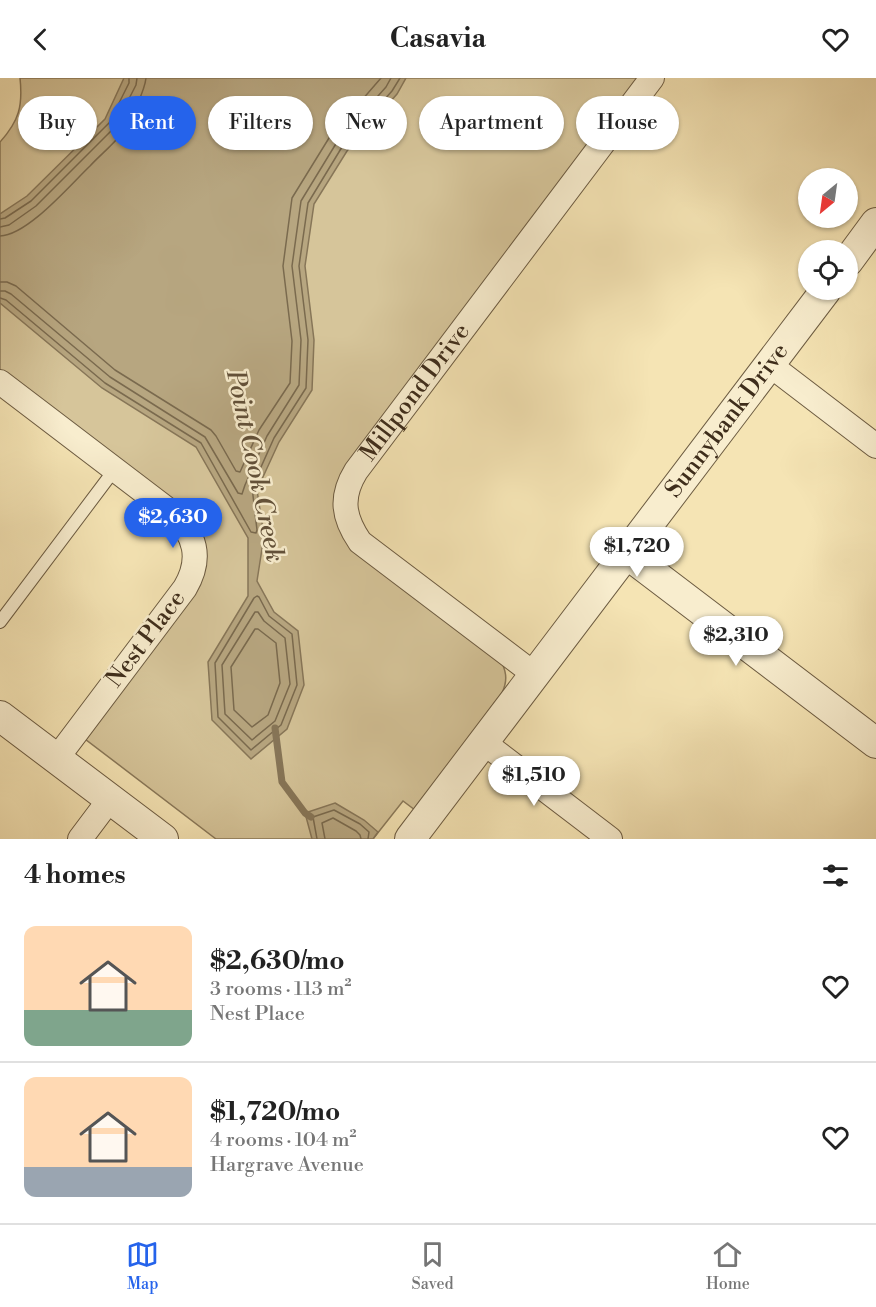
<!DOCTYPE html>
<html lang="en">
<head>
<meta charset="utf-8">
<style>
  :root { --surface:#fff; --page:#f2f2f2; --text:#222; --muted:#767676; --line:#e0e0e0; --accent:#2563eb }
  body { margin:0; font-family:"Libre Bodoni",serif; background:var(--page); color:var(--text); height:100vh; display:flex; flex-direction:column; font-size:22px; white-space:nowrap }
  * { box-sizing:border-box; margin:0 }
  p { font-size:20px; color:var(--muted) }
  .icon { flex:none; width:33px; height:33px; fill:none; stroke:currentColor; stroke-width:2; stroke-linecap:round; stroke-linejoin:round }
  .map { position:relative; height:761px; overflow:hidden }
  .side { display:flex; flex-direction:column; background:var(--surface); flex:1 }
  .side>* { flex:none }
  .banner { position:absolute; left:18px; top:18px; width:840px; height:54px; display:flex; gap:12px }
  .needle { width:39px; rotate:209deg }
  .fabs { position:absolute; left:798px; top:90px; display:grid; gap:12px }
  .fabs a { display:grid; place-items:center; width:60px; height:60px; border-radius:50%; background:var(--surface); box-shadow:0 2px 4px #0004; font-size:30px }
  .price { position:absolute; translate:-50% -51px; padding:0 14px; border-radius:21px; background:#fff; color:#222; font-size:20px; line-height:39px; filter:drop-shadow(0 2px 3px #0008) }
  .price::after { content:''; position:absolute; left:50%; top:36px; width:18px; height:14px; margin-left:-9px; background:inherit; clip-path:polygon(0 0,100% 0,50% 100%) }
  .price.current { background:var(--accent); color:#fff }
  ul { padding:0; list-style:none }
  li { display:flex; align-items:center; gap:18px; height:150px; padding:0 24px }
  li+li { border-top:2px solid var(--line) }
  li span { display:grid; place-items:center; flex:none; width:168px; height:120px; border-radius:12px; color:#555 }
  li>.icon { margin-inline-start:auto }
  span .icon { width:72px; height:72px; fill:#fffc; stroke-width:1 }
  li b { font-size:26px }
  h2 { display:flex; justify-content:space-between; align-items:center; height:72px; padding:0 24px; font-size:26px }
  .chip { padding:0 21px; border-radius:27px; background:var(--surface); box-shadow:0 2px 4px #0004; font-size:21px; line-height:54px }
  .chip.current { background:var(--accent); color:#fff }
  header { display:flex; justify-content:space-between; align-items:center; height:78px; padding:0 24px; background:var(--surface); font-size:27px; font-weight:700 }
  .menu { display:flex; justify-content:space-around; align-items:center; height:84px; border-top:2px solid var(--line); background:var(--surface); font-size:16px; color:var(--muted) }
  .menu a { display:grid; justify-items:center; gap:3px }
  .menu .current { color:var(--accent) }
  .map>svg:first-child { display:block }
</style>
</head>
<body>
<header><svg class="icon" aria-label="back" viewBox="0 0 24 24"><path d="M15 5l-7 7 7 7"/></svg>Casavia<svg class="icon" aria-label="heart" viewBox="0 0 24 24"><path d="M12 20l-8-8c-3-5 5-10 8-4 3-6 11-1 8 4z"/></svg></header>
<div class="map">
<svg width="876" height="761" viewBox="0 0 876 761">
  <rect width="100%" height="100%" fill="#f5e4b4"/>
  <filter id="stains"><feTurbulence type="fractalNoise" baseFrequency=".00333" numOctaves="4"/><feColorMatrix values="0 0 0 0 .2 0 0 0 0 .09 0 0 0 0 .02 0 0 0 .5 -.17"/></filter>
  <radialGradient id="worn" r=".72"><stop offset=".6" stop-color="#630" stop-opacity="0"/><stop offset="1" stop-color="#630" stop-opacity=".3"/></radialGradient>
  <path fill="#d6c59a" stroke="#8a795a" stroke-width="1.5" d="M20 0H641L334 427 502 585C507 596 507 604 502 615L415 732 403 723 373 761H216L85 661 205 472 0 293V64C19 43 23 28 20 0Z"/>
  <g fill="#b7a680" stroke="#877658" stroke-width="1.5">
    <polygon points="124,0 406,0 397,16 347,73 314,126 305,188 314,262 312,312 279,364 257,412 264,458 257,503 274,534 298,553 304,607 287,651 251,681 212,642 208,584 248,518 248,460 196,369 102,310 0,225 0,136 27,118 105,41"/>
    <polygon points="335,725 364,742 378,754 373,761 312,761 305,735"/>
  </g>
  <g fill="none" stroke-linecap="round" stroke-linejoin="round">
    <g stroke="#7a6a4e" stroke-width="1.5">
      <polyline points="0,141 5,140 31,123 109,45 129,5 129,0"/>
      <polyline points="0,149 9,147 36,128 114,50 136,7 137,0"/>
      <path d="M0 158C28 157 70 107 90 88 100 77 113 67 122 55 130 46 145 11 146 0"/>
      <polyline points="0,204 7,204 16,208 115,292 211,352 216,358 236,393 240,394 259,352 290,305 292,263 283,188 292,120 329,60 381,0"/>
      <polyline points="0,213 5,213 11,216 110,299 205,359 238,415 242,416 245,407 267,358 299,307 301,262 292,188 301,123 337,64 386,9 391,0"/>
      <polyline points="0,220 6,222 105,305 201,365 251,454 256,455 257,452 252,409 274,360 306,310 308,262 299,188 308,125 342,69 392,13 400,0"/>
      <polygon points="257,518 259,519 269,538 292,556 297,607 281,647 251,672 218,639 215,585 254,520"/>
      <polygon points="255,534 258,534 264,543 285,560 290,606 275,643 252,662 225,636 222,587"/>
      <polygon points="255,551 258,551 276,565 280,605 268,637 252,649 234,632 231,589"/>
      <polyline points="317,761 313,739 334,732 360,746 369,754 368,761"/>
      <polyline points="325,761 322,745 333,740 356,753 360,757 361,761"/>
    </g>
    <polyline stroke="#877658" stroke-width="7" points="275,650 282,704 305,735 311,739"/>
    <defs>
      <polyline id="service" points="0,544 115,391"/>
      <g id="minor">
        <polyline points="770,287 876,368"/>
        <path d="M0 304 172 435C196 457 202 481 185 510L57 680"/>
        <path id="s1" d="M534 596 360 464C343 439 340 419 356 393L652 0"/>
        <polyline points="483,664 610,761"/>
        <polyline points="80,761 110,721"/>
      </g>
      <g id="tertiary">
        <polyline points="848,183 876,145"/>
        <polyline points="626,475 876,665"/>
        <polyline points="0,638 163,761"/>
        <path id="s2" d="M410 761 826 212"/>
      </g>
    </defs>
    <use href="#service" stroke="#6c5b41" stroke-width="14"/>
    <use href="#minor" stroke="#6c5b41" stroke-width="26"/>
    <use href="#tertiary" stroke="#6c5b41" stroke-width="32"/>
    <use href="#service" stroke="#f8edce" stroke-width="12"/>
    <use href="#minor" stroke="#f8edce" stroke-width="24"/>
    <use href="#tertiary" stroke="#f8edce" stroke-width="30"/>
  </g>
  <g text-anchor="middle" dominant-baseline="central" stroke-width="5" stroke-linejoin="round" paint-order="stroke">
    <g font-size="24" fill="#3e2d1b" stroke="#f8edce">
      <text stroke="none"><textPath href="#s1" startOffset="393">Millpond Drive</textPath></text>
      <text stroke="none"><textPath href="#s2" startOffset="525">Sunnybank Drive</textPath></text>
      <text transform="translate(146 561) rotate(-53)">Nest Place</text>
    </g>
    <g font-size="26" font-style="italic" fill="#625139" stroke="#f8edce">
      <text transform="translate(255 388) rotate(78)">Point Cook Creek</text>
    </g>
  </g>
  <rect width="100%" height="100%" filter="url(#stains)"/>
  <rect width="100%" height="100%" fill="url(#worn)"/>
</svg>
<div class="fabs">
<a><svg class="needle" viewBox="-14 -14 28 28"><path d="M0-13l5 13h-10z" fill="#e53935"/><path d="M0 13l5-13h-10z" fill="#767676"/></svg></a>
<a><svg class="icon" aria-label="locate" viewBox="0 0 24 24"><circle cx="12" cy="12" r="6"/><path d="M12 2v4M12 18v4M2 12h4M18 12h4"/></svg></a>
</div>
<b class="price current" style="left:173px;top:471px">$2,630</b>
<b class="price" style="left:637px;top:500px">$1,720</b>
<b class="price" style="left:736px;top:589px">$2,310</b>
<b class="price" style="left:534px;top:729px">$1,510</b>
<div class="banner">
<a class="chip">Buy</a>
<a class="chip current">Rent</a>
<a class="chip">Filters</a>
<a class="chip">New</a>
<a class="chip">Apartment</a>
<a class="chip">House</a>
</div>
</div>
<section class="side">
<h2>4 homes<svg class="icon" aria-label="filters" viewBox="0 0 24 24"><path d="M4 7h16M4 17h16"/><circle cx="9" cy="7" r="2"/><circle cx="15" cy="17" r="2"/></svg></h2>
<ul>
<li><span style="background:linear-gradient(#ffd9b3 70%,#7fa58c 0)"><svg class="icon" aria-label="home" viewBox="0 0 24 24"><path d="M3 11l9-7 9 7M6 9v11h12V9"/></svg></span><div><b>$2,630/mo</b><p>3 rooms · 113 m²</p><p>Nest Place</p></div><svg class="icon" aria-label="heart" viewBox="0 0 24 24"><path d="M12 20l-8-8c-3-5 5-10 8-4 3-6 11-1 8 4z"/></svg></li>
<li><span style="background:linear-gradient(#ffd9b3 75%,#9aa5b1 0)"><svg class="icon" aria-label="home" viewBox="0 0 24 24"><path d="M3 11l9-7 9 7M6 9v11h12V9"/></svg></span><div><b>$1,720/mo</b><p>4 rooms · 104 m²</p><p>Hargrave Avenue</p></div><svg class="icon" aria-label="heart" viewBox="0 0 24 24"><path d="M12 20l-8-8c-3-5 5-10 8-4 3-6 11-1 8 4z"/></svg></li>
</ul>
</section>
<nav class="menu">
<a class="current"><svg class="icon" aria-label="map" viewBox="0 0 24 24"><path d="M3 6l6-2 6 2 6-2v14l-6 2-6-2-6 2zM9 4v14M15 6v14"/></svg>Map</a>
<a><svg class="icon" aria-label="saved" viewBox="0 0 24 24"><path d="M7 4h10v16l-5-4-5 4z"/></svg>Saved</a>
<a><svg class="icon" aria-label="home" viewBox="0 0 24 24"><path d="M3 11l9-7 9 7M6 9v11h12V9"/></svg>Home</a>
</nav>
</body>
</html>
